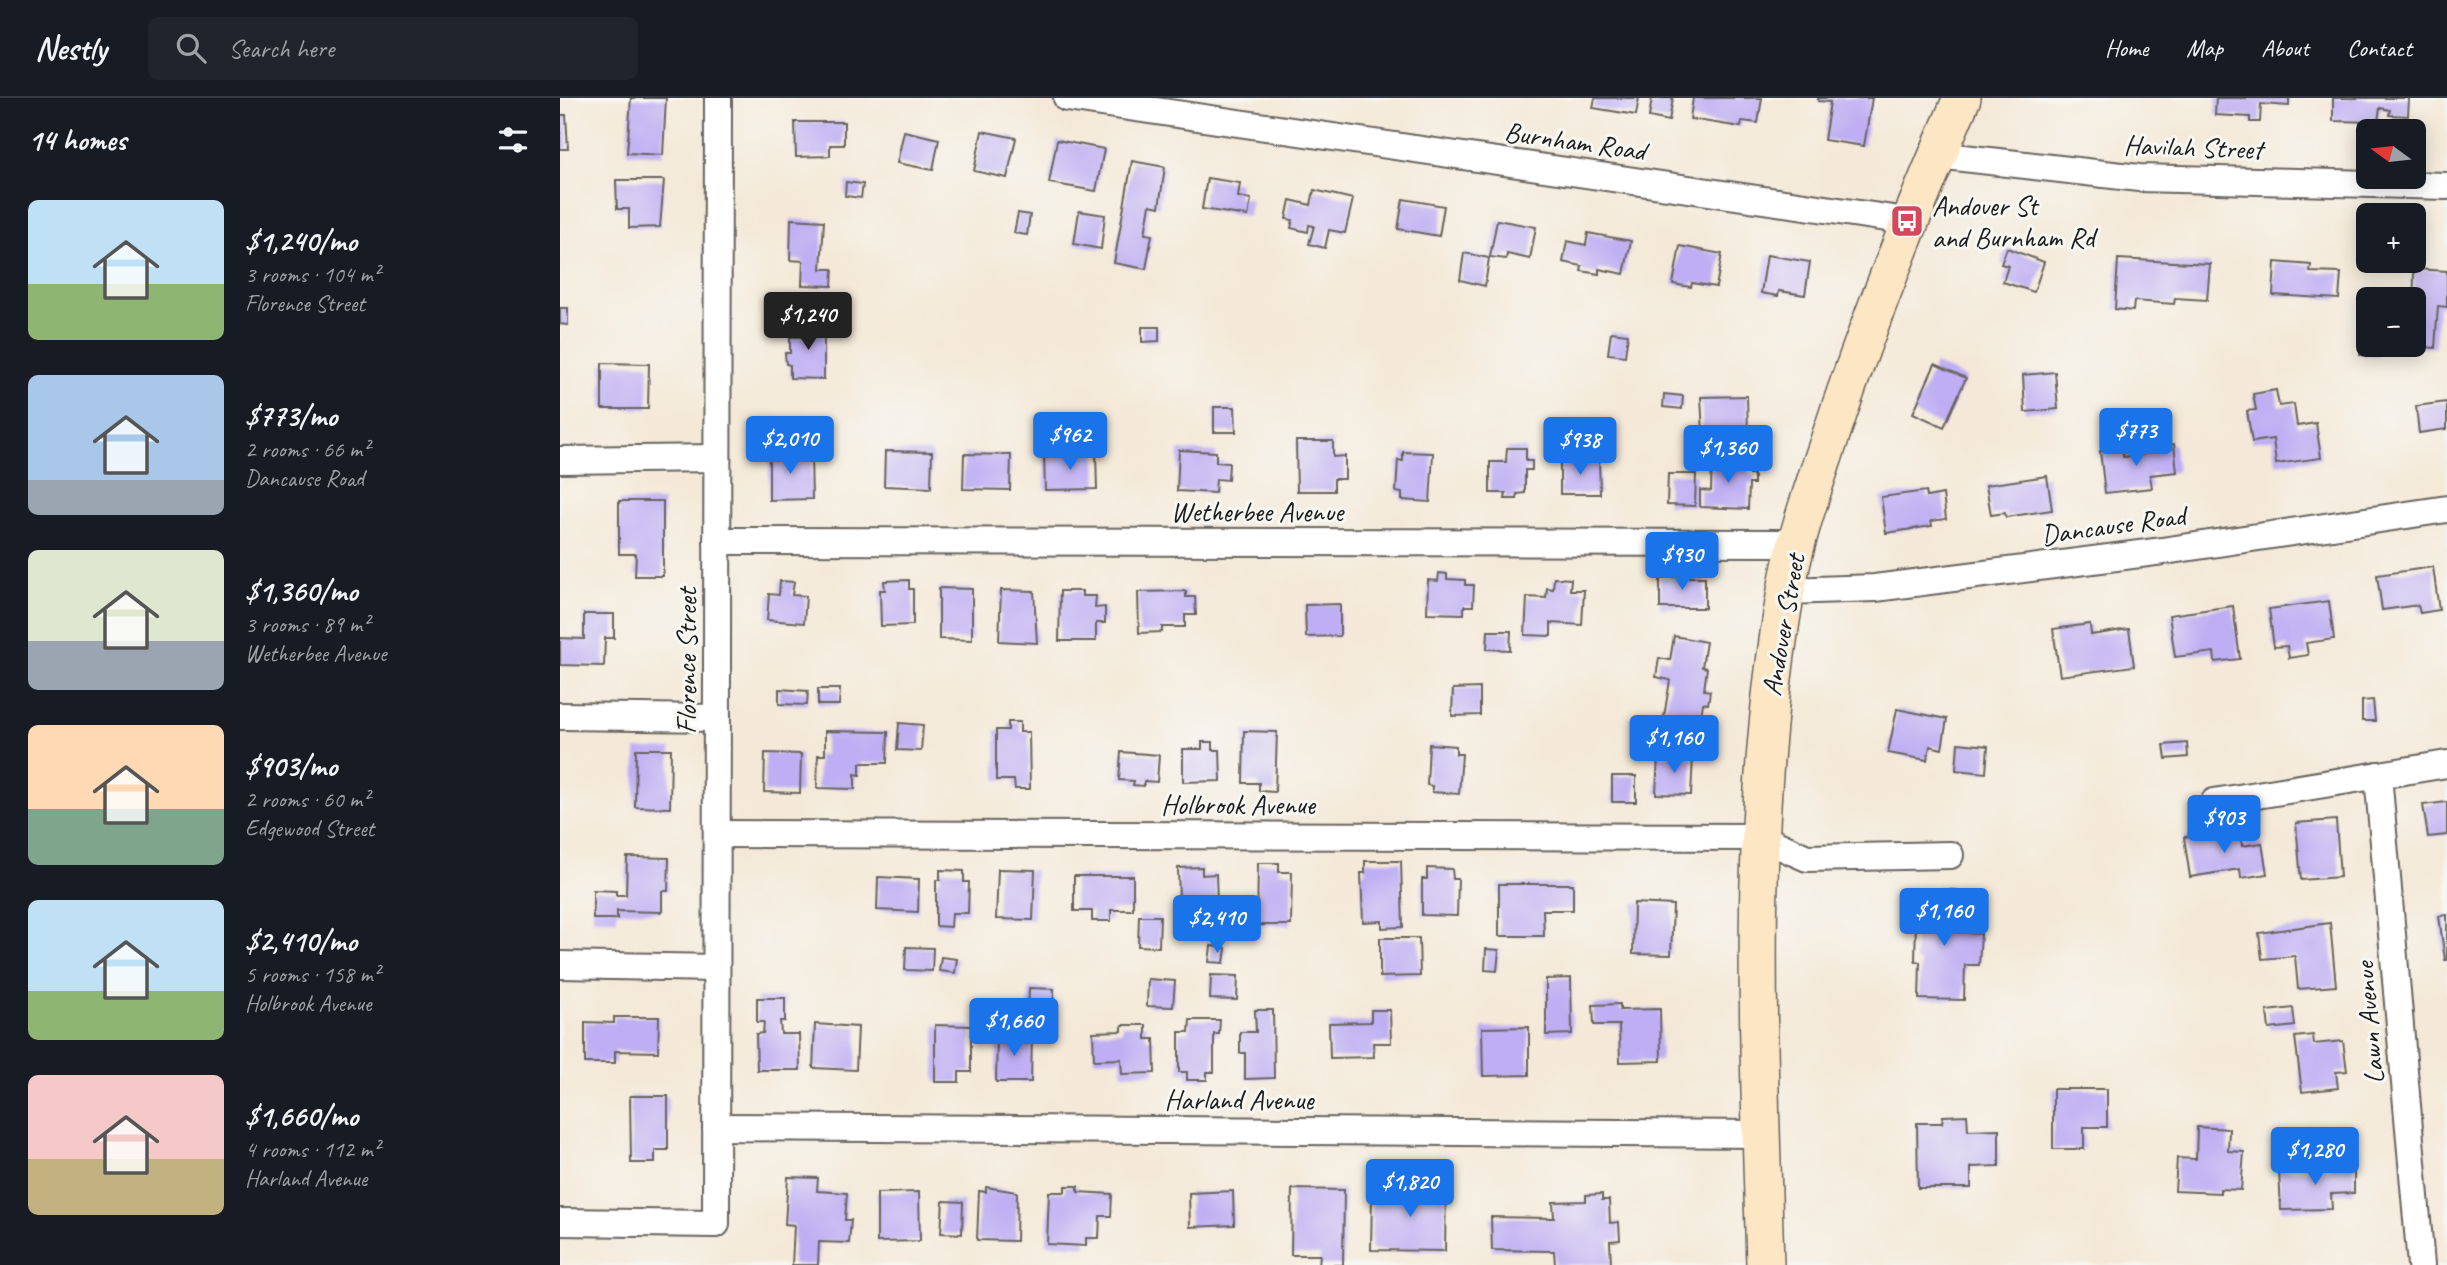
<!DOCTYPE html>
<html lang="en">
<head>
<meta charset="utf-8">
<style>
  :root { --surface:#171b24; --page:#20242c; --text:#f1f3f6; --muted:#9ea1a6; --line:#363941; --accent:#1a73e8 }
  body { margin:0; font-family:Caveat,sans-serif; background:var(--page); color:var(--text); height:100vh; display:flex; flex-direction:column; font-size:26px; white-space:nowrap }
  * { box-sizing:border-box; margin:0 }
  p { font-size:23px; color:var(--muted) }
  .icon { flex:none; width:38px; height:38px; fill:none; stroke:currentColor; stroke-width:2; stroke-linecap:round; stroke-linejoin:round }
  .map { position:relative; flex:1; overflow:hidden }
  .panel { display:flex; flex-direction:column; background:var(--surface); width:560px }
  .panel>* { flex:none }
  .needle { width:46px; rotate:285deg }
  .fabs { position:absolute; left:1796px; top:21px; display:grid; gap:14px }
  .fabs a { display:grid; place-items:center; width:70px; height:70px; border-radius:10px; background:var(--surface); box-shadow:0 4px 18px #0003; font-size:35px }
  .price { position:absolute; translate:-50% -60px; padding:0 16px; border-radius:7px; background:var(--accent); color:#fff; font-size:23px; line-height:46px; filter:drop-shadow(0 2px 4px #0008) }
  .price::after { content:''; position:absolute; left:50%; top:42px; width:21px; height:16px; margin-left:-10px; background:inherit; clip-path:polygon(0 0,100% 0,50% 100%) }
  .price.active { background:#222; color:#fff }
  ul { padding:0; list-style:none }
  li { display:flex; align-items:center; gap:21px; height:175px; padding:0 28px }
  li span { display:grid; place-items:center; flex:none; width:196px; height:140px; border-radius:10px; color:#555 }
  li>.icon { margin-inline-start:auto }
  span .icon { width:84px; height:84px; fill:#fffc; stroke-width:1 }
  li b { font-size:30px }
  h2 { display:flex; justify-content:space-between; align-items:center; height:84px; padding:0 28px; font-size:30px }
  header { display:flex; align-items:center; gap:42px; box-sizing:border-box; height:98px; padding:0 35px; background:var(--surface); border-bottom:2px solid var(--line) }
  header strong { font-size:33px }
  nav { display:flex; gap:38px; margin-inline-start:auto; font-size:24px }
  .search { width:490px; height:63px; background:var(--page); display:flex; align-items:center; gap:18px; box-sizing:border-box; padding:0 24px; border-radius:10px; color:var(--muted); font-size:26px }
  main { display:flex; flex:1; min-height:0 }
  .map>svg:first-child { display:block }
</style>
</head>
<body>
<header>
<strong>Nestly</strong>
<div class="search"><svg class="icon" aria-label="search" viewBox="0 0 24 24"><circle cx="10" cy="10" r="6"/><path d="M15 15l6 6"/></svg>Search here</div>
<nav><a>Home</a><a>Map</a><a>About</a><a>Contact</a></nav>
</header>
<main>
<section class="panel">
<h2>14 homes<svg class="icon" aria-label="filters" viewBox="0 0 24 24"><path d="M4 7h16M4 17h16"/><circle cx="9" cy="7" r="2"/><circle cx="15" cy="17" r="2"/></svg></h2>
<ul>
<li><span style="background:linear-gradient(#bfe0f5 60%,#8fb573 0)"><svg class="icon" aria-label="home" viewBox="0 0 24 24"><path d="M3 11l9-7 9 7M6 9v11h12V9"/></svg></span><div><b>$1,240/mo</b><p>3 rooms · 104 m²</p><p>Florence Street</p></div></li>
<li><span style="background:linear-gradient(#a9c7e8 75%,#9aa5b1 0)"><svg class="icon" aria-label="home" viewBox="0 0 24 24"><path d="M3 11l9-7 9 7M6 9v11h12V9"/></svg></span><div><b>$773/mo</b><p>2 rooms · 66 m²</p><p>Dancause Road</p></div></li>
<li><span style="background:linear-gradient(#dfe7d0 65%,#9aa5b1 0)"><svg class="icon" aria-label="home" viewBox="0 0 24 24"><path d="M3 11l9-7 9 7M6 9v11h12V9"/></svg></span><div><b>$1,360/mo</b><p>3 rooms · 89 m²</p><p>Wetherbee Avenue</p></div></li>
<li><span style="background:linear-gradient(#ffd9b3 60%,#7fa58c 0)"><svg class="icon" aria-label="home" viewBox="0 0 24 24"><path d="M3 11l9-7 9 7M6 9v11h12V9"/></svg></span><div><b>$903/mo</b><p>2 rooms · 60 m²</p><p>Edgewood Street</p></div></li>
<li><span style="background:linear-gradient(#bfe0f5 65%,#8fb573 0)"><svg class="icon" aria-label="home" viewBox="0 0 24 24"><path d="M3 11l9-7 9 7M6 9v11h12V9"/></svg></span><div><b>$2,410/mo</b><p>5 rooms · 158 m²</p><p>Holbrook Avenue</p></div></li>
<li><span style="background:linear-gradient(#f6c9c9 60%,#c2b280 0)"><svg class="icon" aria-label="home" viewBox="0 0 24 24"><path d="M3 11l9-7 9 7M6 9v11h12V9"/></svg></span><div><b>$1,660/mo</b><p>4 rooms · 112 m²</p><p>Harland Avenue</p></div></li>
</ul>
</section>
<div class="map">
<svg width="1887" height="1167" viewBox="0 0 1887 1167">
  <rect width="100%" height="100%" fill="#f6f6f2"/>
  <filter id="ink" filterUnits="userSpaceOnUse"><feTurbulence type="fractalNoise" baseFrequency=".0143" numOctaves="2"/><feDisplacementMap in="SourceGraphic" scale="14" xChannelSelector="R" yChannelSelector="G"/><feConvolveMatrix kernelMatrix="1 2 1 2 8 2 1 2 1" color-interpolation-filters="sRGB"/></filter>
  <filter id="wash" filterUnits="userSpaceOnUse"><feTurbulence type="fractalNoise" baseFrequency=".00686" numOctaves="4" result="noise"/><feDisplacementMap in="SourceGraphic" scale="28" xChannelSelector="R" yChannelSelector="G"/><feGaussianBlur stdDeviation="1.57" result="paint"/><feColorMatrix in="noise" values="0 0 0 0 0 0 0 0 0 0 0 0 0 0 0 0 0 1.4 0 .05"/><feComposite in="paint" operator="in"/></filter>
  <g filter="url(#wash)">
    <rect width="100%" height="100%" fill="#f4e9d8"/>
    <g id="blocks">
      <g fill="#beaef3">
        <polygon points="71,0 106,0 103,57 67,55"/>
        <polygon points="1035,0 1079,0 1076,17 1033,10"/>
        <polygon points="1092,0 1113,0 1109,23 1089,19"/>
        <polygon points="1133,0 1202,0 1198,25 1182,23 1181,29 1130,21"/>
        <polygon points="1258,0 1312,0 1304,48 1264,42 1270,4 1258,3"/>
        <polygon points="1656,0 1729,0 1729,8 1701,6 1700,24 1690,24 1690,19 1655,17"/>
        <polygon points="1773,0 1849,0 1848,18 1829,17 1830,12 1820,10 1818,24 1773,23"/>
        <polygon points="0,17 6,17 8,51 0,51"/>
        <polygon points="235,24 284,24 284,47 270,47 270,58 236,59"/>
        <polygon points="344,33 379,41 373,72 337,65"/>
        <polygon points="422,33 456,40 447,80 414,73"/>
        <polygon points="497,42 544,51 536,93 489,85"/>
        <polygon points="572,63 605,69 599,109 590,107 585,136 592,137 586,171 554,165"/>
        <polygon points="647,80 680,85 678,99 691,101 688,118 642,111"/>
        <polygon points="56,82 104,82 100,129 69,130 69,111 57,111"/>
        <polygon points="286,84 303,86 301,100 285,98"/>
        <polygon points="754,92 793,101 785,135 769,132 765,150 749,146 754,128 749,127 748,134 731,130 733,122 726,121 730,102 751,107"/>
        <polygon points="843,101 884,108 879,138 838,131"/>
        <polygon points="519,113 545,117 541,151 514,146"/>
        <polygon points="458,115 470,117 467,137 454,135"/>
        <polygon points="231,121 264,123 261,171 273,171 272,188 242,187 243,163 230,162"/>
        <polygon points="937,122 976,129 970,161 947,156 946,161 930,159"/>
        <polygon points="1028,135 1071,143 1064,176 1039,171 1039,176 1021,173 1022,168 1003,164 1007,143 1026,147"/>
        <polygon points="1120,148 1162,156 1156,189 1132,185 1131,189 1113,186"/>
        <polygon points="1447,150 1484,164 1474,194 1443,184 1448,168 1441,166"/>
        <polygon points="904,155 929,160 925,188 900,182"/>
        <polygon points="1207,157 1250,164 1245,197 1219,193 1218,198 1201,195"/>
        <polygon points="1558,161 1650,166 1647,202 1615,200 1614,206 1574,203 1573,213 1555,211"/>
        <polygon points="1715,164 1751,167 1750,174 1781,175 1779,201 1713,197"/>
        <polygon points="1854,171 1887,173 1887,209 1878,208 1875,250 1853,248"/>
        <polygon points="0,210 8,210 8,227 0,226"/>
        <polygon points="243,221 264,221 264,281 230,280 230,267 226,266 225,255 230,255 230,239 243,239"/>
        <polygon points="582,229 599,229 599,243 582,244"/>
        <polygon points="1051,234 1068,236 1065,258 1048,256"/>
        <polygon points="1801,242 1808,242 1808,247 1818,247 1818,258 1800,257"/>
        <polygon points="42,265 89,266 88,311 42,311"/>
        <polygon points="1375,266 1406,280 1384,329 1353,315"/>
        <polygon points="1495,274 1498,311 1465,314 1463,277"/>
        <polygon points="1716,292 1719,308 1734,306 1737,328 1756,325 1761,360 1716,366 1713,341 1692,344 1687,313 1696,312 1693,296"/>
        <polygon points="1104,296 1123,298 1122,311 1103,309"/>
        <polygon points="1187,298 1188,334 1143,336 1141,299"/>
        <polygon points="1887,304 1887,331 1859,335 1856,308"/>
        <polygon points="654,309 675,309 676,334 654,334"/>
        <polygon points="736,343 773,343 773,359 785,358 785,381 774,381 774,393 737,393"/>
        <polygon points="1614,346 1617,374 1590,377 1592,390 1545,395 1540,353 1562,351 1563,359 1599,354 1598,347"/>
        <polygon points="947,350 966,350 966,363 972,363 972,372 965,372 965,395 957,396 957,401 945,401 946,395 930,395 930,364 946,364"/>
        <polygon points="619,352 656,354 656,364 669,365 668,382 656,381 655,395 617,393"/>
        <polygon points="325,353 372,354 371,390 324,388"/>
        <polygon points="843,354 873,355 870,404 842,402 842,395 836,394 838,362 843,363"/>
        <polygon points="209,355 251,355 252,401 209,402"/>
        <polygon points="536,355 537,391 485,392 484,356"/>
        <polygon points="404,356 451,357 450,392 403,391"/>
        <polygon points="1152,360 1189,361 1189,377 1194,377 1194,386 1189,386 1188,411 1140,409 1140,392 1151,393"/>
        <polygon points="1000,361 1039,361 1040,396 1000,396"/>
        <polygon points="1108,376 1136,376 1135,408 1107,407"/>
        <polygon points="1487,378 1492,412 1446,419 1445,415 1431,417 1426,387"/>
        <polygon points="1366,393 1367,399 1383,396 1386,421 1371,423 1372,428 1326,435 1321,399"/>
        <polygon points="59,403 103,403 103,478 75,478 76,456 59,456"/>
        <polygon points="1873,469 1879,512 1860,515 1858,507 1822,512 1817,477"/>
        <polygon points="879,475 887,476 887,481 905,482 905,487 914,487 913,508 904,508 904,516 867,515 868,482 878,483"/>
        <rect x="1100" y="479" width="45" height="31"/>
        <polygon points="994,480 1011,481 1010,492 1024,492 1022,527 991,525 991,538 965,537 967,499 986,500 987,490 993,491"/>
        <polygon points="349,482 349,491 353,491 353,527 321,528 320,492 325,492 324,483"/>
        <polygon points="220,483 234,484 232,497 246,498 244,525 207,522 209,496 219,497"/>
        <polygon points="379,490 412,491 412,542 379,541"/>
        <polygon points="441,492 474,493 477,545 439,543"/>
        <polygon points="500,493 522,493 522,498 536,498 535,510 545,509 545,525 536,525 536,543 499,543"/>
        <polygon points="626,493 626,499 635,499 636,517 625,517 625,529 602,529 602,534 579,535 578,494"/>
        <polygon points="1769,503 1774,541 1746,545 1748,557 1729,560 1727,548 1714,549 1709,511"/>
        <polygon points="780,506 780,538 746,539 745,507"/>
        <polygon points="1673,508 1680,561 1655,564 1654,554 1615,559 1609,517"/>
        <polygon points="24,516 54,516 54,540 45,540 44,568 0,567 0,540 24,541"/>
        <polygon points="1530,526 1531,537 1569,531 1574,568 1500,578 1493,531"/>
        <polygon points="928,533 951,533 950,552 927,551"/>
        <polygon points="1114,538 1146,544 1142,569 1147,570 1144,592 1150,593 1148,606 1143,605 1140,625 1104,619 1110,582 1096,579 1099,560 1110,562"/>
        <polygon points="920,590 920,617 892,618 893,591"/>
        <polygon points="219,591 248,593 247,607 219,606"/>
        <polygon points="258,591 280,591 279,607 258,607"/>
        <polygon points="1813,602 1815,623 1802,623 1802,603"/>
        <polygon points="1337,611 1387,621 1382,651 1370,648 1367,662 1328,655"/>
        <polygon points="448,624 460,624 460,634 469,634 470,691 455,691 454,682 436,682 436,632 448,632"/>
        <polygon points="339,625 363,627 361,653 337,652"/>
        <polygon points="265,633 328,634 327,665 300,665 300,677 295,676 295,691 257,690 258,657 265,657"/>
        <polygon points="684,633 717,634 715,694 699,693 699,685 683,685"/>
        <polygon points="642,644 653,644 653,652 660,652 661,683 623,684 623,651 642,651"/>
        <polygon points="1398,645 1428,648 1426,675 1396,672"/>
        <polygon points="1627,645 1628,659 1606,661 1604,647"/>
        <polygon points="869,646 896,648 896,656 902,656 899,696 872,694 872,688 867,687"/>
        <polygon points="76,651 111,651 110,710 75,709"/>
        <polygon points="561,654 599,657 597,684 584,683 584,688 573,687 574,683 559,682"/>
        <polygon points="205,655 241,656 240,695 204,694"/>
        <polygon points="1098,657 1133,659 1131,697 1096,696"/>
        <rect x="1052" y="678" width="24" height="26"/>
        <polygon points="1887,704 1887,737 1868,739 1863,707"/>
        <polygon points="1776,722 1780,779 1741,782 1736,725"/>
        <polygon points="1680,732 1682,748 1702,745 1707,776 1681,780 1680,771 1630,779 1624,739"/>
        <polygon points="67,759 109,760 108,793 102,793 102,814 57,813 57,821 33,821 33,792 56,793 56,797 66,797"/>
        <polygon points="805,763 841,763 843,829 822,830 822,823 803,824 801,775 805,775"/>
        <polygon points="698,765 719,765 719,774 732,774 731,827 697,827"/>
        <polygon points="642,769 642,777 656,776 658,832 620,833 618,770"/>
        <polygon points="867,770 892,771 893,781 898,781 897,818 862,817 862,781 867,781"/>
        <polygon points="438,771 475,772 473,822 436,821"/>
        <polygon points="380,772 404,773 404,784 409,784 408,815 392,815 391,829 376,828 376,782 380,782"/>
        <polygon points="514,778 573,778 573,812 551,812 551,823 532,823 532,813 514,813"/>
        <polygon points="318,779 359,781 358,814 317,812"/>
        <polygon points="939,786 1013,786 1013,812 983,812 984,838 939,838"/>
        <polygon points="1367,791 1397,792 1396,821 1410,821 1409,835 1421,836 1419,867 1405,867 1404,902 1359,901 1360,864 1355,863 1356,822 1366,822"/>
        <polygon points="1074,805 1113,807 1111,857 1073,856"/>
        <polygon points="1887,817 1887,862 1885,862 1879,818"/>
        <polygon points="579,818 600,818 599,849 578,848"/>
        <polygon points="1770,825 1776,888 1738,891 1735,858 1702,861 1699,835"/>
        <polygon points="820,840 859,840 860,878 820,879"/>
        <polygon points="651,848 666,850 664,865 649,864"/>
        <polygon points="346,849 373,850 372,873 345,872"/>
        <polygon points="926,851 939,852 937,873 925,872"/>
        <polygon points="381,859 397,861 395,875 379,873"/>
        <polygon points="651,877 678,878 677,902 650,901"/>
        <polygon points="1011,880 1012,936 986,937 986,881"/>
        <polygon points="588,881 615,883 613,909 587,908"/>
        <polygon points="469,890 494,891 493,916 468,915"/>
        <polygon points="197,900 225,900 225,923 220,923 221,936 239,936 240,972 197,972 196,936 203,935 204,924 197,924"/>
        <polygon points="1060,906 1060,912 1100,911 1101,963 1060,964 1059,927 1034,927 1033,907"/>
        <polygon points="1733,910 1735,928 1709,931 1707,913"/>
        <polygon points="695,912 713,912 714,980 685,981 685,955 680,955 680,934 696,934"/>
        <polygon points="811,912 830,912 831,945 813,945 814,959 770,960 769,925 811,924"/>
        <polygon points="54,919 99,919 98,954 55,953 55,965 25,965 25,924 54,925"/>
        <polygon points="630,922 660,922 659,936 654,936 654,974 647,974 647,982 627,982 627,974 619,974 619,934 629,934"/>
        <polygon points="255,926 298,929 296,972 253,970"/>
        <polygon points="375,927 411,928 411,974 399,974 399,984 375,984"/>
        <polygon points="562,927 586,927 586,941 594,941 595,975 562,976 561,961 534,962 533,934 562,933"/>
        <polygon points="969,929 969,977 923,978 922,930"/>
        <polygon points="437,937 472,937 471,984 436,984"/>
        <polygon points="1753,937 1754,946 1783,943 1787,973 1776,974 1778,990 1742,994 1735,939"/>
        <polygon points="1493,991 1547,991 1547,1029 1524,1029 1524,1051 1493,1051"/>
        <polygon points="70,998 108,998 108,1052 95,1052 95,1065 71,1065"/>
        <polygon points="1407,1017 1408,1032 1439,1031 1439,1068 1411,1069 1411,1090 1358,1090 1357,1025 1382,1025 1383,1018"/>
        <polygon points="1637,1029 1669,1031 1668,1053 1684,1054 1681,1092 1660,1091 1660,1095 1615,1093 1617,1060 1636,1061"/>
        <polygon points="1794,1065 1794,1095 1771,1096 1772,1111 1721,1112 1719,1073 1770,1071 1770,1066"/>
        <polygon points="228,1079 258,1080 257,1093 287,1095 285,1122 291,1122 289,1145 259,1144 258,1167 232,1167 234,1127 225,1126"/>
        <polygon points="841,1087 886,1088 885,1153 811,1152 812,1095 841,1096"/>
        <polygon points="505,1088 518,1088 518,1094 552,1096 551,1118 540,1118 539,1140 526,1140 526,1148 487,1146 489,1094 505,1094"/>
        <polygon points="426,1089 457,1094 456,1143 417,1142 419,1093 426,1094"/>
        <polygon points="732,1091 784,1092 783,1167 759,1167 760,1157 731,1157"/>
        <polygon points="673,1093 674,1127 630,1129 629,1095"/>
        <polygon points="359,1094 360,1143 317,1144 317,1095"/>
        <polygon points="1042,1096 1042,1102 1049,1102 1050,1125 1059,1124 1060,1142 1050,1143 1051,1166 995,1167 994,1153 932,1152 931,1119 994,1120 993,1104 1026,1103 1026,1097"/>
        <polygon points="383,1103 403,1104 402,1136 381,1135"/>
      </g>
    </g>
  </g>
  <g filter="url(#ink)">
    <use href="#blocks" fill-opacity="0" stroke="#68645e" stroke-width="2"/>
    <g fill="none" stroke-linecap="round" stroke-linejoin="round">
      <defs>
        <g id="minor">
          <polyline points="507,0 1347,123"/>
          <polyline points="1377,57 1579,80 1887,88"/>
          <polyline points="0,362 157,360"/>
          <polyline points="157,443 1237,445"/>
          <polyline points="1226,493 1315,490 1603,453 1887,411"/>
          <polyline points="0,618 157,620"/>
          <polyline points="1818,677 1861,1167"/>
          <polyline points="1654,704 1887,666"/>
          <polyline points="157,736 1200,739 1247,760 1390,757"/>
          <polyline points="0,867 156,870"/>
          <polyline points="156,1029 1201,1036"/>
          <polyline points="0,1124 156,1126 158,0"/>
        </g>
        <path id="secondary" d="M1205 1167C1199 942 1186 717 1226 493 1235 440 1254 388 1271 337 1309 222 1354 111 1402 0"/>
      </defs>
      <use href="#minor" stroke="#68645e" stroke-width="30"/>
      <use href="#secondary" stroke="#68645e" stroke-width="40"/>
      <use href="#minor" stroke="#fff" stroke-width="26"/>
      <use href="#secondary" stroke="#fce6c4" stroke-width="37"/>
    </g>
  </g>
  <defs>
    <symbol id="bus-square" viewBox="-11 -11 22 22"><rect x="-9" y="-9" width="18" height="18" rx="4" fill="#d1495b" stroke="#f6f6f2"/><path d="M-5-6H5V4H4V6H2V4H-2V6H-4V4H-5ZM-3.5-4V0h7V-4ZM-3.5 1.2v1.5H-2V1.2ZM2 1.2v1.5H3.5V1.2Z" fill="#fff"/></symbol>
  </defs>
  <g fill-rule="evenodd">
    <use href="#bus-square" x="1328" y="104" width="38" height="38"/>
  </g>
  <g text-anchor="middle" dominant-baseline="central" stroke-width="6" stroke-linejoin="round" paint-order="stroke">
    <g font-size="28" fill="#1c1c1c" stroke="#f6f6f2">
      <text transform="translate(1015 43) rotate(8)">Burnham Road</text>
      <text transform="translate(1633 49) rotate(2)">Havilah Street</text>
      <text x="697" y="413">Wetherbee Avenue</text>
      <text transform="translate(1553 427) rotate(-8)">Dancause Road</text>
      <text transform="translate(1223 527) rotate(-80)">Andover Street</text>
      <text transform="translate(126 563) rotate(-90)">Florence Street</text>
      <text x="678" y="706">Holbrook Avenue</text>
      <text transform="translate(1809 925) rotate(-95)">Lawn Avenue</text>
      <text x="679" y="1001">Harland Avenue</text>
    </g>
    <g font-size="28" fill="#1c1c1c" stroke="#f6f6f2" text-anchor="start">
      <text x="1372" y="107">Andover St<tspan x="1372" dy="32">and Burnham Rd</tspan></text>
    </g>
  </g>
</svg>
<div class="fabs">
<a><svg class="needle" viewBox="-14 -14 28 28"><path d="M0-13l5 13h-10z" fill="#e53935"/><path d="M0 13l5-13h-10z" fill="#9ea1a6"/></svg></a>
<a>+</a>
<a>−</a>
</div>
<b class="price active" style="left:248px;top:254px">$1,240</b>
<b class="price" style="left:1576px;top:370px">$773</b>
<b class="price" style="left:510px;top:374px">$962</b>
<b class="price" style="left:230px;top:378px">$2,010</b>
<b class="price" style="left:1020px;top:379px">$938</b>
<b class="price" style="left:1168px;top:387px">$1,360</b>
<b class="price" style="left:1122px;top:494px">$930</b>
<b class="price" style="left:1114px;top:677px">$1,160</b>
<b class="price" style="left:1664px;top:757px">$903</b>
<b class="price" style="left:1384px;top:850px">$1,160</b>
<b class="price" style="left:657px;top:857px">$2,410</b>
<b class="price" style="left:454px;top:960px">$1,660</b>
<b class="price" style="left:1755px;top:1089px">$1,280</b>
<b class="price" style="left:850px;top:1121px">$1,820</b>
</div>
</main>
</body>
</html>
